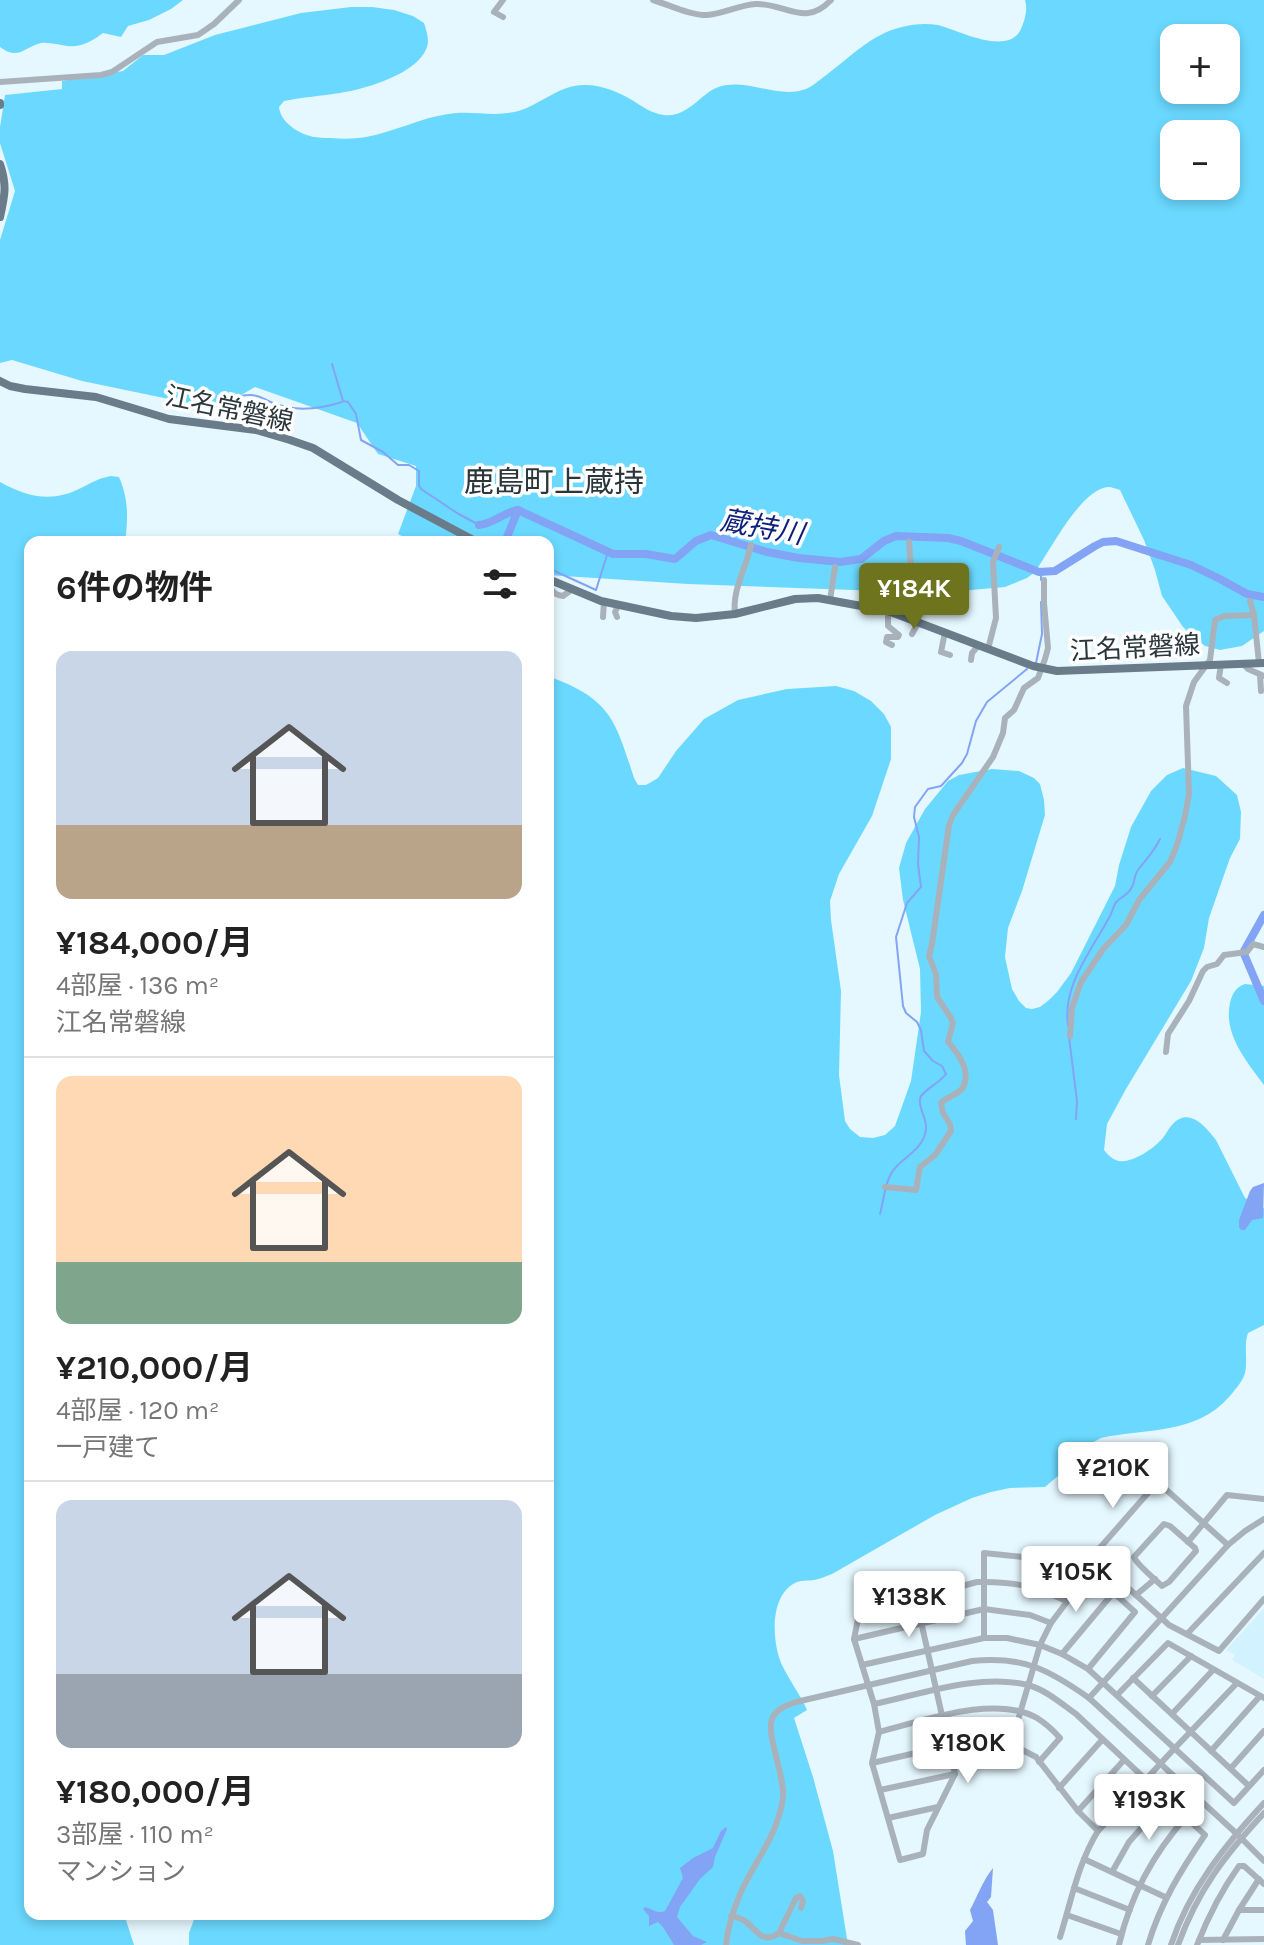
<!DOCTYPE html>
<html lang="ja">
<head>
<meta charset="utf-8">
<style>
  :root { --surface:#fff; --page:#f2f2f2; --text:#222; --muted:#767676; --line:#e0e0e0; --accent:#6d741d }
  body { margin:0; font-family:Karla,"Noto Sans JP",sans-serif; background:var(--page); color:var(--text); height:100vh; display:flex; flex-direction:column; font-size:30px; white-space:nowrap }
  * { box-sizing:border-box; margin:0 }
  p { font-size:26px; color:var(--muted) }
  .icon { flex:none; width:44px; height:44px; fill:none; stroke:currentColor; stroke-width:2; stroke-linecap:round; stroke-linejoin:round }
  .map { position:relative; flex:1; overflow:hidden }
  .side { position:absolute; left:24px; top:536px; width:530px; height:1384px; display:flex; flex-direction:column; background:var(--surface); border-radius:16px; box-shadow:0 4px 12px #0003 }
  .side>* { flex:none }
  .controls { position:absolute; left:1160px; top:24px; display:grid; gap:16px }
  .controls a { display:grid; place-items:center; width:80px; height:80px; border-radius:16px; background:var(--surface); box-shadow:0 4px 12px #0003; font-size:40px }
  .price { position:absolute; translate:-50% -68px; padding:0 18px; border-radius:8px; background:#fff; color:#222; font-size:26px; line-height:52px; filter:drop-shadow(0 2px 4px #0008) }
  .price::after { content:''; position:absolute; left:50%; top:48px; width:24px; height:18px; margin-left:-12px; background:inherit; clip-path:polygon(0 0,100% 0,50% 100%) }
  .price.selected { background:var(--accent); color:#fff }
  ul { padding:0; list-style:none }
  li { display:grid; align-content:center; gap:16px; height:424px; padding:0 32px }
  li+li { border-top:2px solid var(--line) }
  li span { display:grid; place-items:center; height:248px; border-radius:16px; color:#555 }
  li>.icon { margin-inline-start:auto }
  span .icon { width:144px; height:144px; fill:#fffc; stroke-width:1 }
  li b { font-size:34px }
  h2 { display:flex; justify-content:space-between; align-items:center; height:96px; padding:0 32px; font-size:34px }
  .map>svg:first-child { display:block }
</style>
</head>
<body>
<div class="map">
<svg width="1264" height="1945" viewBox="0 0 1264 1945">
  <rect width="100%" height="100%" fill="#e6f8ff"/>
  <polygon fill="#d3f2ff" points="1264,1608 1264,1679 1232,1660 1235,1655 1226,1650"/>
  <g fill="#6bd9ff" fill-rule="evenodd">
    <path d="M0 0H183L171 9 149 20 128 26 121 37 103 33C93 41 80 48 67 46 59 45 49 42 41 43 24 47 19 61 0 47Z"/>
    <path d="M1025 0H1264V631L1242 646 1220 650 1205 646 1194 638 1183 627 1162 596 1155 570 1144 540 1120 490C1116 489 1112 487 1108 487 1080 490 1050 551 1035 572L1027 578 1005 587 937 593 688 584 548 575V542H413L398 534 416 486V466L378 454 357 423 255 387 217 409 82 381 12 360 0 363V240L15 191 0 143V127L5 95 62 89V81L123 71 143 55H164L215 35 301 13 351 7H372L394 10 413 16 424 23C426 29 428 35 428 42 425 72 366 89 340 93 321 96 303 97 284 101L279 107C280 117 287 124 296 130 307 137 318 138 330 138 343 139 354 139 366 137 394 132 420 118 448 114 470 110 492 117 514 112 539 107 558 84 586 85 602 85 618 92 632 100 641 106 653 114 664 115 687 118 701 94 716 88 745 76 777 100 806 89 811 87 817 82 821 79 846 61 872 33 902 27 913 24 926 23 938 25 958 30 1008 57 1021 29 1025 19 1028 10 1025 0ZM1174 38H1226V90H1174ZM1174 134H1226V186H1174Z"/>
    <path d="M111 476 119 477C129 500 128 519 125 542H30V1914H124L134 1945H0V482C27 497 52 503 81 488 91 483 99 478 111 476Z"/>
    <path d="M548 676C610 699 615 718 634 778L638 785H646L658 778 676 751 704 719 738 700 787 689 836 686 854 691 871 701 884 714 891 727V759L872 816 839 874 830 901 831 920 841 991 839 1075 845 1121 850 1129 860 1137 873 1138 885 1135 895 1126 911 1081 921 1012 920 969 903 900 899 868 906 843 925 809 948 781 959 775 992 769 1019 771 1034 778 1040 784 1044 800 1045 815 1022 891 1008 928 1005 957 1012 989 1019 1001 1026 1008 1032 1009 1040 1007 1049 1000 1057 992 1071 973 1115 886 1119 865 1131 827 1151 791 1167 775 1183 768 1216 776 1237 795 1241 812 1240 839 1230 858 1209 918 1204 948 1191 981 1126 1089 1107 1124 1104 1150C1108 1155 1113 1160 1119 1161 1132 1163 1151 1150 1159 1142 1164 1138 1167 1131 1171 1126 1187 1106 1204 1124 1216 1140L1245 1198 1264 1208V1325L1248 1333C1243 1347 1249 1364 1244 1376 1241 1383 1234 1391 1229 1397 1196 1435 1146 1428 1101 1438L1088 1445 1065 1470 1045 1487 1010 1488 991 1492 972 1498 935 1515 832 1574C826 1576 820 1579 814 1580 808 1581 799 1580 795 1583 769 1596 772 1643 782 1665 789 1680 800 1694 807 1710L794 1718 813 1777 833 1851 848 1945H189V1933L196 1914H548Z"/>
    <path d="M1245 984 1264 986V1085C1247 1062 1223 1034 1230 1003 1232 994 1236 987 1245 984Z"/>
  </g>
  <g fill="#83a3f5">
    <polygon points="1264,1183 1263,1218 1252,1220 1245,1230 1241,1230 1239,1227 1239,1220 1250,1191 1253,1187"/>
    <path d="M726 1827 727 1829 715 1857 713 1867 700 1879 680 1907 677 1917 693 1936 707 1942 701 1945H674L663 1927 658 1922 649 1926V1916L643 1909 645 1907C653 1909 656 1914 665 1911L683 1878 680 1868 693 1858 713 1848 721 1831Z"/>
    <path d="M993 1868 991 1897 987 1902 993 1910 998 1945H966L965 1931 973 1921 970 1910C977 1897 983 1880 993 1868Z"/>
  </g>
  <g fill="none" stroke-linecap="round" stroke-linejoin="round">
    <g stroke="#83a3f5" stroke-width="2">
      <polyline points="332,364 343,401 348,402 356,414 361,440 383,452 398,465 409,465 419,471 419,485 421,489 457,513 479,525"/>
      <path d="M214 408C225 402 236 395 249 395 258 394 265 400 273 403 295 412 320 409 342 402"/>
      <polyline points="548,568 596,590 608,552"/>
      <polyline points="1041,580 1041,572"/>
      <polyline points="1036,663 1042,634 1041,602"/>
      <path d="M1068 1026C1062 985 1092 950 1110 916 1112 912 1113 908 1115 904 1119 897 1128 896 1132 887 1135 882 1134 875 1138 870 1146 859 1154 852 1160 839"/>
      <polyline points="1069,1037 1077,1101 1076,1119"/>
      <path d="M880 1214C884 1200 885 1178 896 1167 904 1158 916 1152 922 1141 933 1122 918 1113 920 1099 920 1092 940 1083 946 1074L942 1066 933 1061 924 1051 921 1030 917 1022 906 1013 903 1006 896 937 907 903 921 887 918 864 919 837 914 817 915 807 928 789 941 786 962 763 967 754 976 721 987 702 1027 669"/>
    </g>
    <g stroke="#83a3f5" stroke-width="8">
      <path d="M479 525C493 524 504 512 518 510L613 554H646L675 559 696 541 711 535 767 552 799 558 840 562 861 559 884 541 896 536 948 538 961 541 1039 572 1055 571 1095 546 1103 542 1116 541 1191 565 1220 579 1247 594 1264 597"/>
      <polyline points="505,542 518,510"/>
      <polyline points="1244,951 1264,915"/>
      <polyline points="1244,954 1264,1001"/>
    </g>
    <g stroke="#a9b2bb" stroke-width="6">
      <polyline points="503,0 494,12 503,17"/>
      <path d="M653 0C670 5 689 15 707 15 723 14 739 5 756 4 785 3 805 28 831 0"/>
      <polyline points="0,82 101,75 112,72 157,42 198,35 214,24 239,0"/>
      <path d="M550 580C548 588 554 595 563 596L571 590"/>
      <polyline points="830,600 835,567"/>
      <polyline points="1250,601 1254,615 1259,663"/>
      <polyline points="888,611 888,626 899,635 898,637 887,637 886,642 892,645"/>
      <path d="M735 614C732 590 746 568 751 545"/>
      <polyline points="603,617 604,602"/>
      <polyline points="617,617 615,612 618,606"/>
      <polyline points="907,618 913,596 909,542"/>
      <polyline points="945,632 941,652 950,655"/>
      <polyline points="912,634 918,623"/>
      <polyline points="988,649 996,618 993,562 999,547"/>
      <polyline points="971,660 972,653 978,646"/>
      <polyline points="1221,664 1219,678 1227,683"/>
      <polyline points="1243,664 1248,669 1264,676"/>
      <polyline points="1260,675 1261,691"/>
      <polyline points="1070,1036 1072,1008 1081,982 1104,948 1126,925 1139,900 1170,862 1177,845 1185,816 1189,794 1186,706 1194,682 1210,660 1215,620 1224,616 1254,615"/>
      <polyline points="1166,1052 1168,1034 1189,1001 1203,971 1207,967 1217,964 1224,955 1247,952 1253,944 1264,947"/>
      <path d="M885 1187 916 1190 920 1167 935 1155 951 1131 950 1124 943 1113 941 1103C946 1097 957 1095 962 1089 973 1072 958 1053 948 1042L953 1023 951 1018 937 997 936 974 929 956 932 944 949 825 953 815 993 757 1003 733 1005 718 1014 710 1024 688 1038 678 1045 659 1048 648 1044 603V580"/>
      <path d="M1164 1524 1170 1526 1195 1548 1196 1551 1169 1582 1162 1586C1155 1579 1137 1565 1134 1557Z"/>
      <polyline points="1188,1542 1227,1495 1264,1499"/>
      <polyline points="1228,1545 1161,1485 1155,1485 1091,1558 1114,1578 1126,1586 1169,1625 1219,1651 1264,1599"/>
      <polyline points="1136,1595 1155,1579"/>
      <path d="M916 1599 955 1774 927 1830 923 1854 900 1860 872 1763 879 1732 874 1704 854 1639 859 1614 977 1582C1011 1581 1036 1586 1066 1601"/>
      <polyline points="1187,1634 1264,1553"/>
      <polyline points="984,1638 984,1553 1081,1563 1135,1612 1088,1669"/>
      <polyline points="854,1639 984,1609 1030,1615 1051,1623"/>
      <polyline points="1062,1654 1113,1593"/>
      <polyline points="862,1665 984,1638 1007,1638 1040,1645 1062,1654 1088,1669 1234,1803 1264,1770"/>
      <polyline points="1133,1678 1249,1786"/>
      <polyline points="1117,1695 1168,1643 1264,1698"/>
      <polyline points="1152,1696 1191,1656"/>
      <polyline points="1089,1698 1228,1545 1245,1531 1264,1519"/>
      <path d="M874 1704C922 1694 979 1673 1028 1685 1046 1690 1062 1704 1076 1714L1205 1835C1181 1870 1160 1904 1148 1945"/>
      <polyline points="1172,1714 1213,1670"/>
      <path d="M879 1732C923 1721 995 1694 1037 1718 1045 1723 1053 1730 1060 1738L1039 1762"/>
      <polyline points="1011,1744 1040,1645 1051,1623 1090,1571"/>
      <polyline points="1211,1751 1260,1696"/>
      <polyline points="872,1763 977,1739 994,1739 1011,1744 1036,1757 1078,1811 1098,1831"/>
      <polyline points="1231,1768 1264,1731"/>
      <polyline points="1059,1788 1102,1740"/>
      <polyline points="880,1790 955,1774"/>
      <polyline points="1078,1811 1124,1760"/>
      <polyline points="888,1818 938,1807"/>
      <polyline points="1084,1859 1165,1897"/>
      <polyline points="1112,1872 1129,1842 1167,1799"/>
      <polyline points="1074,1888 1130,1910"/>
      <polyline points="1239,1910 1264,1910"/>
      <polyline points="1067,1915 1121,1934"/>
      <path d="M731 1916C737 1917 739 1917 745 1921 757 1930 762 1945 779 1933L796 1898 800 1896 803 1901 801 1908"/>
      <polyline points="779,1933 802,1941 822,1941 833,1939 858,1945"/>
      <path d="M1060 1937C1071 1902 1078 1863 1098 1831L1174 1749 1237 1683"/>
      <polyline points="1199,1940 1264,1939"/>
      <polyline points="1223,1940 1239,1910 1259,1879"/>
      <path d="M726 1945C728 1926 733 1910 741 1892 755 1861 779 1833 783 1797 785 1776 766 1735 772 1719 776 1709 787 1705 796 1702L972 1661C1023 1656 1048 1669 1089 1698L1237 1834 1264 1861"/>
      <path d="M1119 1945C1130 1897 1154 1853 1186 1817"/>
      <path d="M1171 1945C1189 1890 1225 1845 1264 1803"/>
      <path d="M1178 1945C1198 1890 1225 1855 1264 1813"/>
      <path d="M1197 1945C1208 1917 1221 1891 1239 1866H1244L1264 1884"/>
    </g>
    <g stroke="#6a7b8a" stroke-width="8">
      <polyline points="0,103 0,105"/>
      <path d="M0 164C7 185 5 195 0 217"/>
      <polyline points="0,381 10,386 25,389 96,397 169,419 256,430 290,440 313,448 398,500 477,542"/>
      <polyline points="548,579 601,601 671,616 696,618 735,614 795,599 818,598 888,611 1033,666 1057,671 1264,663"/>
    </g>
  </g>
  <g text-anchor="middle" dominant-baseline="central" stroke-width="7" stroke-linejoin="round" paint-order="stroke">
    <g font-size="26" fill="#2a363a" stroke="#fff">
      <text transform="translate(229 409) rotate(12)">江名常磐線</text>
      <text transform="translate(1135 648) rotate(-3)">江名常磐線</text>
    </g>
    <g font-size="28" font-style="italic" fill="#0f1f7b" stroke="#fff">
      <text transform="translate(762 527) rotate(10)">蔵持川</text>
    </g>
    <g font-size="30" fill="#2a363a" stroke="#fff">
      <text x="554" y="482">鹿島町上蔵持</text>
    </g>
  </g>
</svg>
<div class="controls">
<a>+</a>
<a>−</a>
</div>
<b class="price selected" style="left:914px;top:631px">¥184K</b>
<b class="price" style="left:1113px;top:1510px">¥210K</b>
<b class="price" style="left:1076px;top:1614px">¥105K</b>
<b class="price" style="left:909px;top:1639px">¥138K</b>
<b class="price" style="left:968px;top:1785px">¥180K</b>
<b class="price" style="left:1149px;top:1842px">¥193K</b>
<section class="side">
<h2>6件の物件<svg class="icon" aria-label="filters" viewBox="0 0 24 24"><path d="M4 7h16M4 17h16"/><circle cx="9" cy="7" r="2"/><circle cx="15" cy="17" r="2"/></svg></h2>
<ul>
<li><span style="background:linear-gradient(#c9d6e8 70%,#b9a48a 0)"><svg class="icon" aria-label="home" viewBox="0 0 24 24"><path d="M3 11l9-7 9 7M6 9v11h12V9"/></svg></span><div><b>¥184,000/月</b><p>4部屋 · 136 m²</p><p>江名常磐線</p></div></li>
<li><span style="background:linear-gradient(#ffd9b3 75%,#7fa58c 0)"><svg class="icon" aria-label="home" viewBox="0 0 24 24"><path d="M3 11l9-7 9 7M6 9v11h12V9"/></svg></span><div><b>¥210,000/月</b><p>4部屋 · 120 m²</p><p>一戸建て</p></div></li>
<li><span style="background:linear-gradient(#c9d6e8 70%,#9aa5b1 0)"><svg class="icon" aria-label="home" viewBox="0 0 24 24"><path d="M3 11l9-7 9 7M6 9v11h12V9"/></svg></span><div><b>¥180,000/月</b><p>3部屋 · 110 m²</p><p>マンション</p></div></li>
</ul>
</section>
</div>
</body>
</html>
